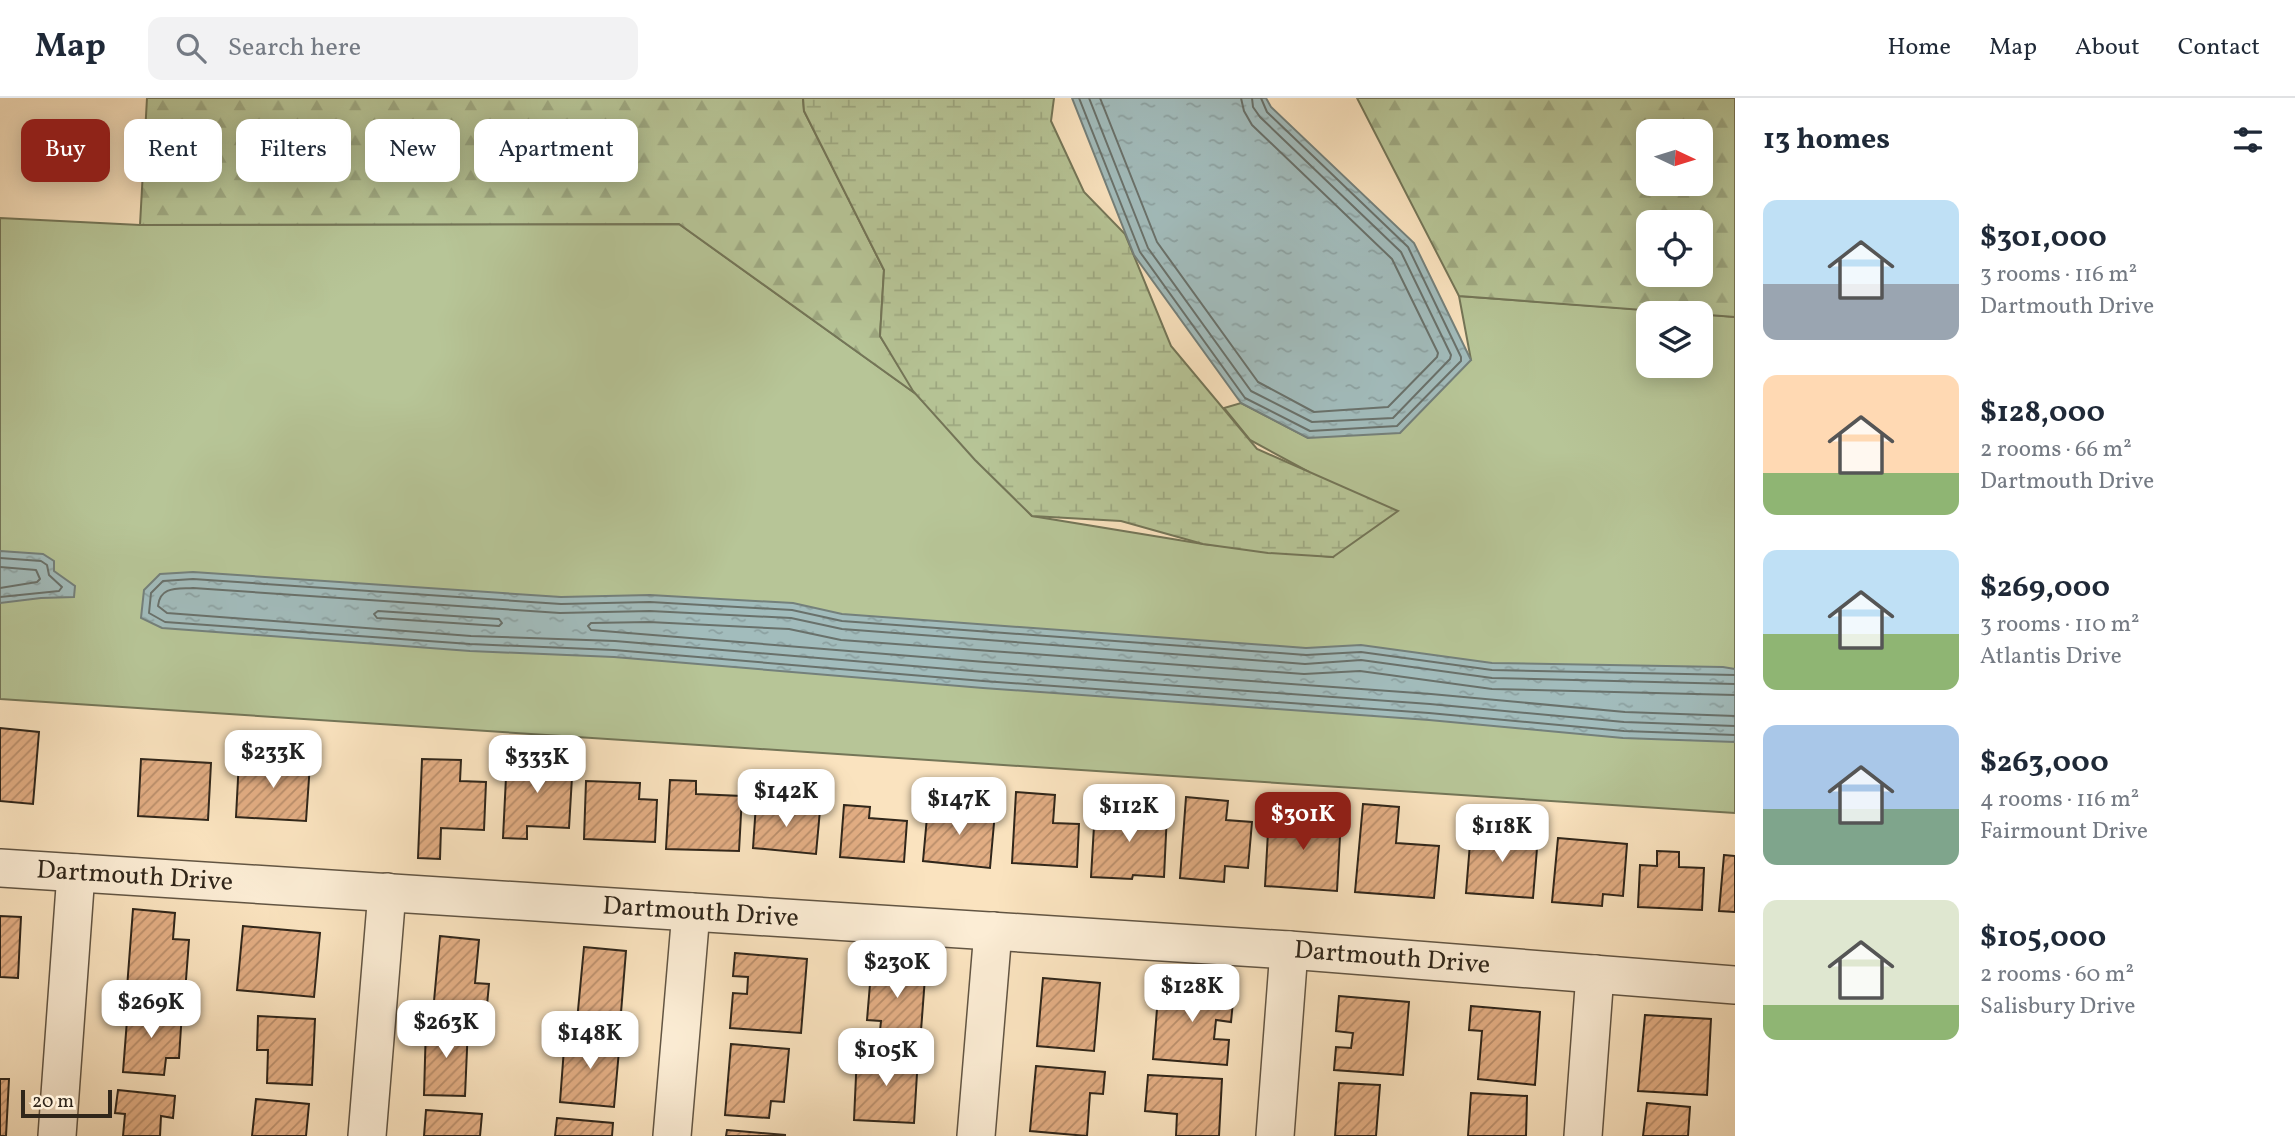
<!DOCTYPE html>
<html lang="en">
<head>
<meta charset="utf-8">
<style>
  :root { --surface:#fff; --page:#f2f2f3; --text:#1f2937; --muted:#747a83; --line:#e0e1e3; --accent:#8f2418 }
  body { margin:0; font-family:Vollkorn,serif; background:var(--page); color:var(--text); height:100vh; display:flex; flex-direction:column; font-size:26px; white-space:nowrap }
  * { box-sizing:border-box; margin:0 }
  p { font-size:23px; color:var(--muted) }
  .icon { flex:none; width:38px; height:38px; fill:none; stroke:currentColor; stroke-width:2; stroke-linecap:round; stroke-linejoin:round }
  .map { position:relative; flex:1; overflow:hidden }
  .details { display:flex; flex-direction:column; background:var(--surface); width:560px }
  .details>* { flex:none }
  .guide { position:absolute; left:21px; top:21px; width:665px; height:63px; display:flex; gap:14px }
  .needle { width:46px; rotate:94deg }
  .tools { position:absolute; left:1636px; top:21px; display:grid; gap:14px }
  .tools a { display:grid; place-items:center; width:77px; height:77px; border-radius:14px; background:var(--surface); box-shadow:0 4px 18px #0003; font-size:35px }
  .scale { position:absolute; left:21px; bottom:18px; width:91px; box-sizing:border-box; padding-left:7px; border:4px solid #30261a; border-top:0; font-size:19px; line-height:24px; white-space:nowrap; color:#30261a; -webkit-text-stroke:5px #fcedd5; paint-order:stroke }
  .price { position:absolute; translate:-50% -60px; padding:0 16px; border-radius:14px; background:#fff; color:#222; font-size:23px; line-height:46px; filter:drop-shadow(0 2px 4px #0008) }
  .price::after { content:''; position:absolute; left:50%; top:42px; width:21px; height:16px; margin-left:-10px; background:inherit; clip-path:polygon(0 0,100% 0,50% 100%) }
  .price.on { background:var(--accent); color:#fff }
  ul { padding:0; list-style:none }
  li { display:flex; align-items:center; gap:21px; height:175px; padding:0 28px }
  li span { display:grid; place-items:center; flex:none; width:196px; height:140px; border-radius:14px; color:#555 }
  li>.icon { margin-inline-start:auto }
  span .icon { width:84px; height:84px; fill:#fffc; stroke-width:1 }
  li b { font-size:30px }
  h2 { display:flex; justify-content:space-between; align-items:center; height:84px; padding:0 28px; font-size:30px }
  .chip { padding:0 24px; border-radius:14px; background:var(--surface); box-shadow:0 4px 18px #0003; font-size:24px; line-height:63px }
  .chip.on { background:var(--accent); color:#fff }
  header { display:flex; align-items:center; gap:42px; box-sizing:border-box; height:98px; padding:0 35px; background:var(--surface); border-bottom:2px solid var(--line) }
  header strong { font-size:33px }
  nav { display:flex; gap:38px; margin-inline-start:auto; font-size:24px }
  .search { width:490px; height:63px; background:var(--page); display:flex; align-items:center; gap:18px; box-sizing:border-box; padding:0 24px; border-radius:14px; color:var(--muted); font-size:26px }
  main { display:flex; flex:1; min-height:0 }
  .map>svg:first-child { display:block }
</style>
</head>
<body>
<header>
<strong>Map</strong>
<div class="search"><svg class="icon" aria-label="search" viewBox="0 0 24 24"><circle cx="10" cy="10" r="6"/><path d="M15 15l6 6"/></svg>Search here</div>
<nav><a>Home</a><a>Map</a><a>About</a><a>Contact</a></nav>
</header>
<main>
<div class="map">
<svg width="1735" height="1038" viewBox="0 0 1735 1038">
  <defs>
    <pattern id="forest-firs" width="22" height="20" patternUnits="userSpaceOnUse" patternTransform="scale(1.75)"><rect width="22" height="20" fill="#b7c597"/><path d="M5 1l3.5 6h-7zM16 11l3.5 6h-7z" fill="#9ea982"/></pattern>
    <pattern id="wetland-marsh" width="20" height="14" patternUnits="userSpaceOnUse" patternTransform="scale(1.75)"><rect width="20" height="14" fill="#b7c597"/><path d="M1 5h8M5 5V1M11 12h8M15 12V8" fill="none" stroke="#9ea982"/></pattern>
    <pattern id="water-ripples" width="26" height="14" patternUnits="userSpaceOnUse" patternTransform="scale(1.75)"><rect width="26" height="14" fill="#a2bcbc"/><path d="M2 4q2-2 4 0t4 0M15 11q2-2 4 0t4 0" fill="none" stroke="#8ca1a1"/></pattern>
    <pattern id="building-hatch" width="6" height="6" patternUnits="userSpaceOnUse" patternTransform="scale(1.75)"><rect width="6" height="6" fill="#e2ad83"/><path d="M-1 1l2-2M0 6l6-6M5 7l2-2" fill="none" stroke="#b88d6a"/></pattern>
  </defs>
  <rect width="100%" height="100%" fill="#fae3bf"/>
  <filter id="stains"><feTurbulence type="fractalNoise" baseFrequency=".00286" numOctaves="4"/><feColorMatrix values="0 0 0 0 .2 0 0 0 0 .09 0 0 0 0 .02 0 0 0 .5 -.17"/></filter>
  <radialGradient id="worn" r=".72"><stop offset=".6" stop-color="#630" stop-opacity="0"/><stop offset="1" stop-color="#630" stop-opacity=".3"/></radialGradient>
  <polygon fill="#b7c597" stroke="#747658" stroke-width="2" points="0,120 140,127 679,126 916,296 1032,418 1203,446 1333,459 1309,374 1250,342 1224,310 1241,305 1308,340 1471,262 1459,198 1688,215 1648,215 1648,268 1701,268 1701,216 1735,219 1735,715 0,601"/>
  <g fill="url(#forest-firs)" stroke="#747658" stroke-width="2" fill-rule="evenodd">
    <polygon points="147,0 803,0 804,13 884,172 880,238 916,296 679,126 140,127"/>
    <path d="M1357 0H1735V219L1459 198ZM1648 33H1701V86H1648ZM1648 124H1701V177H1648Z"/>
  </g>
  <polygon fill="url(#wetland-marsh)" stroke="#747658" stroke-width="2" points="803,0 1054,0 1051,23 1084,94 1125,136 1171,248 1257,351 1398,413 1333,459 1268,455 1203,446 1121,423 1032,418 975,362 913,293 880,238 884,172 804,13"/>
  <g fill="url(#water-ripples)" stroke="#74807b" stroke-width="2">
    <polygon points="1072,0 1266,0 1271,9 1414,145 1471,262 1400,335 1308,340 1241,305 1134,157"/>
    <polygon points="0,453 43,456 54,463 54,473 75,488 74,499 41,500 0,505"/>
    <polygon points="193,474 561,499 650,497 793,505 842,516 1306,550 1361,547 1492,565 1723,569 1735,571 1735,644 1623,640 1429,622 983,590 614,559 470,553 162,530 141,520 144,492 160,476"/>
  </g>
  <g fill="none" stroke-linecap="round" stroke-linejoin="round">
    <g stroke="#69716b" stroke-width="2">
      <polyline points="1079,0 1140,154 1245,300 1310,333 1397,328 1461,263 1461,259 1408,149 1267,14 1261,0"/>
      <polyline points="1089,0 1148,150 1251,293 1312,324 1393,320 1450,261 1451,257 1401,154 1260,19 1253,9 1252,0"/>
      <polyline points="1100,0 1157,144 1258,284 1314,314 1388,309 1437,259 1438,255 1392,161 1252,27 1244,13 1241,0"/>
      <polyline points="0,460 41,463 47,467 49,477 62,489 59,493 0,499"/>
      <polyline points="0,469 36,472 40,481 37,484 0,490"/>
      <polygon points="378,513 499,521 502,525 499,528 377,520 374,516"/>
      <polyline points="1735,577 1492,572 1361,554 1306,557 842,523 792,512 650,504 561,506 193,481 163,483 151,495 149,515 165,524 470,546 614,552 983,583 1429,615 1624,633 1735,637"/>
      <path d="M1735 586 1492 580 1361 562 1305 566 842 531 791 520 650 513 560 515 193 490C177 491 160 488 158 508L167 515 471 538 615 543 984 574 1430 606 1624 624 1735 628"/>
      <polyline points="1735,597 1492,591 1360,573 1304,576 841,542 789,531 649,524 591,525 588,528 591,532 985,564 1431,596 1625,614 1735,618"/>
    </g>
  </g>
  <g fill="url(#building-hatch)" stroke="#30261a" stroke-width="2">
    <polygon points="0,630 39,634 33,706 0,703"/>
    <polygon points="507,659 573,662 569,730 527,728 527,741 503,740"/>
    <polygon points="141,661 211,665 208,722 138,718"/>
    <polygon points="422,661 461,662 460,683 486,684 484,732 441,730 440,761 418,760"/>
    <polygon points="239,662 310,666 306,723 236,719"/>
    <polygon points="670,682 696,683 696,696 742,698 739,753 666,751"/>
    <polygon points="586,683 640,685 639,701 657,702 655,744 584,741"/>
    <polygon points="1016,694 1055,697 1053,725 1079,726 1077,769 1012,765"/>
    <polygon points="1186,699 1228,703 1226,722 1252,724 1248,770 1225,768 1224,784 1180,780"/>
    <polygon points="756,706 820,712 816,756 753,750"/>
    <polygon points="1363,706 1399,709 1396,745 1439,748 1434,800 1355,794"/>
    <polygon points="844,707 870,709 869,720 907,723 904,764 840,759"/>
    <polygon points="928,708 995,714 990,770 923,763"/>
    <polygon points="1095,711 1167,715 1164,779 1133,777 1132,781 1091,779"/>
    <polygon points="1269,716 1341,720 1337,793 1265,788"/>
    <polygon points="1471,733 1538,738 1533,800 1466,795"/>
    <polygon points="1558,740 1627,746 1623,798 1603,796 1602,808 1552,804"/>
    <polygon points="1657,753 1679,754 1679,769 1704,770 1702,812 1638,809 1640,767 1657,768"/>
    <polygon points="1724,757 1735,758 1735,814 1719,813"/>
    <polygon points="133,811 175,815 173,841 189,842 185,895 127,890"/>
    <polygon points="0,818 21,819 18,880 0,879"/>
    <polygon points="243,828 320,835 314,899 237,892"/>
    <polygon points="440,838 479,842 475,885 489,886 487,907 434,903"/>
    <polygon points="584,849 626,853 620,927 577,923"/>
    <polygon points="735,855 807,861 801,935 730,930 733,895 747,896 748,879 733,878"/>
    <polygon points="872,862 926,866 920,946 879,942 881,923 867,922"/>
    <polygon points="1043,880 1100,885 1094,953 1037,948"/>
    <polygon points="1159,886 1234,893 1231,924 1216,922 1214,941 1229,942 1227,967 1153,961"/>
    <polygon points="1339,898 1409,904 1403,977 1334,972 1336,949 1351,950 1353,935 1336,933"/>
    <polygon points="1471,908 1540,914 1535,987 1478,981 1482,933 1469,932"/>
    <polygon points="128,909 182,914 179,960 166,960 164,977 123,974"/>
    <polygon points="1645,917 1711,921 1707,997 1638,993"/>
    <polygon points="258,918 315,921 312,987 267,985 268,952 257,952"/>
    <polygon points="426,927 468,928 465,998 424,997"/>
    <polygon points="565,937 620,941 614,1009 560,1004"/>
    <polygon points="731,946 789,951 784,1004 771,1003 769,1020 725,1017"/>
    <polygon points="857,956 918,959 914,1025 854,1022"/>
    <polygon points="1036,968 1105,974 1103,996 1090,995 1087,1038 1030,1033"/>
    <polygon points="1148,977 1222,981 1219,1038 1176,1038 1177,1016 1145,1013"/>
    <polygon points="0,981 9,981 6,1038 0,1038"/>
    <polygon points="1339,985 1380,987 1376,1038 1335,1038"/>
    <polygon points="118,992 175,998 173,1020 161,1018 160,1038 123,1038 125,1016 115,1015"/>
    <polygon points="1471,995 1527,998 1526,1038 1468,1038"/>
    <polygon points="256,1001 309,1006 306,1038 252,1038"/>
    <polygon points="1647,1005 1690,1009 1688,1038 1643,1038"/>
    <polygon points="426,1012 482,1016 480,1038 424,1038"/>
    <polygon points="557,1020 613,1025 612,1038 555,1038"/>
    <polygon points="727,1032 785,1037 785,1038 726,1038"/>
  </g>
  <g fill="none" stroke-linecap="round" stroke-linejoin="round">
    <defs>
      <g id="street">
        <path id="s1" d="M0 770 1289 852 1735 887"/>
        <polyline points="57,1038 76,775"/>
        <polyline points="367,1038 387,794"/>
        <polyline points="672,1038 691,814"/>
        <polyline points="976,1038 993,833"/>
        <polyline points="1275,1038 1289,852"/>
        <polyline points="1583,1038 1595,876"/>
      </g>
    </defs>
    <use href="#street" stroke="#625543" stroke-width="40"/>
    <use href="#street" stroke="#fcedd5" stroke-width="37"/>
  </g>
  <g text-anchor="middle" dominant-baseline="central" stroke-width="5" stroke-linejoin="round" paint-order="stroke">
    <g font-size="26" fill="#30261a" stroke="#fcedd5">
      <text stroke="none"><textPath href="#s1" startOffset="135">Dartmouth Drive</textPath></text>
      <text stroke="none"><textPath href="#s1" startOffset="702">Dartmouth Drive</textPath></text>
      <text stroke="none"><textPath href="#s1" startOffset="1395">Dartmouth Drive</textPath></text>
    </g>
  </g>
  <rect width="100%" height="100%" filter="url(#stains)"/>
  <rect width="100%" height="100%" fill="url(#worn)"/>
</svg>
<div class="tools">
<a><svg class="needle" viewBox="-14 -14 28 28"><path d="M0-13l5 13h-10z" fill="#e53935"/><path d="M0 13l5-13h-10z" fill="#747a83"/></svg></a>
<a><svg class="icon" aria-label="locate" viewBox="0 0 24 24"><circle cx="12" cy="12" r="6"/><path d="M12 2v4M12 18v4M2 12h4M18 12h4"/></svg></a>
<a><svg class="icon" aria-label="layers" viewBox="0 0 24 24"><path d="M12 4l9 5-9 5-9-5zM3 14l9 5 9-5"/></svg></a>
</div>
<div class="scale">20 m</div>
<b class="price" style="left:273px;top:692px">$233K</b>
<b class="price" style="left:537px;top:697px">$333K</b>
<b class="price" style="left:786px;top:731px">$142K</b>
<b class="price" style="left:959px;top:739px">$147K</b>
<b class="price" style="left:1129px;top:746px">$112K</b>
<b class="price on" style="left:1303px;top:754px">$301K</b>
<b class="price" style="left:1502px;top:766px">$118K</b>
<b class="price" style="left:897px;top:902px">$230K</b>
<b class="price" style="left:1192px;top:926px">$128K</b>
<b class="price" style="left:151px;top:942px">$269K</b>
<b class="price" style="left:446px;top:962px">$263K</b>
<b class="price" style="left:590px;top:973px">$148K</b>
<b class="price" style="left:886px;top:990px">$105K</b>
<div class="guide">
<a class="chip on">Buy</a>
<a class="chip">Rent</a>
<a class="chip">Filters</a>
<a class="chip">New</a>
<a class="chip">Apartment</a>
</div>
</div>
<section class="details">
<h2>13 homes<svg class="icon" aria-label="filters" viewBox="0 0 24 24"><path d="M4 7h16M4 17h16"/><circle cx="9" cy="7" r="2"/><circle cx="15" cy="17" r="2"/></svg></h2>
<ul>
<li><span style="background:linear-gradient(#bfe0f5 60%,#9aa5b1 0)"><svg class="icon" aria-label="home" viewBox="0 0 24 24"><path d="M3 11l9-7 9 7M6 9v11h12V9"/></svg></span><div><b>$301,000</b><p>3 rooms · 116 m²</p><p>Dartmouth Drive</p></div></li>
<li><span style="background:linear-gradient(#ffd9b3 70%,#8fb573 0)"><svg class="icon" aria-label="home" viewBox="0 0 24 24"><path d="M3 11l9-7 9 7M6 9v11h12V9"/></svg></span><div><b>$128,000</b><p>2 rooms · 66 m²</p><p>Dartmouth Drive</p></div></li>
<li><span style="background:linear-gradient(#bfe0f5 60%,#8fb573 0)"><svg class="icon" aria-label="home" viewBox="0 0 24 24"><path d="M3 11l9-7 9 7M6 9v11h12V9"/></svg></span><div><b>$269,000</b><p>3 rooms · 110 m²</p><p>Atlantis Drive</p></div></li>
<li><span style="background:linear-gradient(#a9c7e8 60%,#7fa58c 0)"><svg class="icon" aria-label="home" viewBox="0 0 24 24"><path d="M3 11l9-7 9 7M6 9v11h12V9"/></svg></span><div><b>$263,000</b><p>4 rooms · 116 m²</p><p>Fairmount Drive</p></div></li>
<li><span style="background:linear-gradient(#dfe7d0 75%,#8fb573 0)"><svg class="icon" aria-label="home" viewBox="0 0 24 24"><path d="M3 11l9-7 9 7M6 9v11h12V9"/></svg></span><div><b>$105,000</b><p>2 rooms · 60 m²</p><p>Salisbury Drive</p></div></li>
</ul>
</section>
</main>
</body>
</html>
